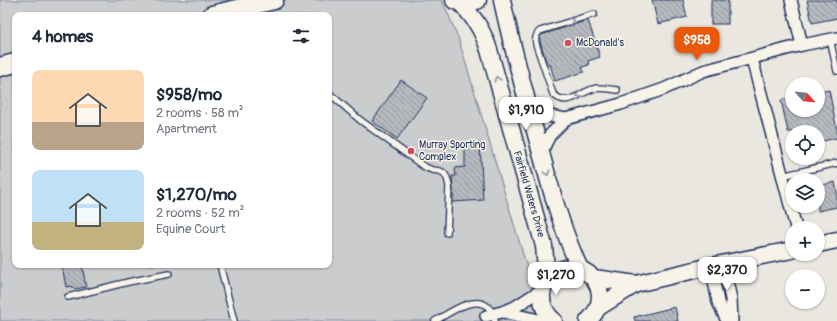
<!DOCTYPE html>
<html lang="en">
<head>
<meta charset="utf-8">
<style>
  :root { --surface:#fff; --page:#f6f6f7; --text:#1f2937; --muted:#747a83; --accent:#ea580c }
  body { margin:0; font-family:Pangolin,sans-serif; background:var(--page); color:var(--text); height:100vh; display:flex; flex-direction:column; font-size:15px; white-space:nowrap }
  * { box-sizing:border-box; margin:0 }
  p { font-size:13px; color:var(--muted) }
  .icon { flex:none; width:22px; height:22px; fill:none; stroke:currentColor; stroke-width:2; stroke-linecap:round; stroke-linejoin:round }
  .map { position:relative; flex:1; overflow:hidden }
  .side { position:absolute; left:12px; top:12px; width:320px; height:256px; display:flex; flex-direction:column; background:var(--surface); border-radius:8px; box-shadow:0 1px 3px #0004 }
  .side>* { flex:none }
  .needle { width:26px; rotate:117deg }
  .tools { position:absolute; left:785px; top:77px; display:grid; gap:8px }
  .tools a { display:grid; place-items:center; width:40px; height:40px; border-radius:50%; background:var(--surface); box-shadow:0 1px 3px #0004; font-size:20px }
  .price { position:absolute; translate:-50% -34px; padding:0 9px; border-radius:8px; background:#fff; color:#222; font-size:13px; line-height:26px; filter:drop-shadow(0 1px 2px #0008) }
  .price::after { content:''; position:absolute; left:50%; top:24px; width:12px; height:9px; margin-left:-6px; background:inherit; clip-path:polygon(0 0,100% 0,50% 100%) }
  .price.active { background:var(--accent); color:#fff }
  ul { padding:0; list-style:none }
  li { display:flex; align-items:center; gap:12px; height:100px; padding:0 20px }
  li span { display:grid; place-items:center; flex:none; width:112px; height:80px; border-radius:8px; color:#555 }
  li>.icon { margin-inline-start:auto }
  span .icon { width:48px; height:48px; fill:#fffc; stroke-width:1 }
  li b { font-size:17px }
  h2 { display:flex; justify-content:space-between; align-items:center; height:48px; padding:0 20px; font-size:17px }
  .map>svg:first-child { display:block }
</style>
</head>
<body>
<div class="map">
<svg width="837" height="321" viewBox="0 0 837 321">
  <defs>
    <pattern id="building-back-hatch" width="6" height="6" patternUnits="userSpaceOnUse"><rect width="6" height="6" fill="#b6babf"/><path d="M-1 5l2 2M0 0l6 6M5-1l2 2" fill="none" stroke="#93989e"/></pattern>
  </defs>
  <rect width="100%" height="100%" fill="#eae7e0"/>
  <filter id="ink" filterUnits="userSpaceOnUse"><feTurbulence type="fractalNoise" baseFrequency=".025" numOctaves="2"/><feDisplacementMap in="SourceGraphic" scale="8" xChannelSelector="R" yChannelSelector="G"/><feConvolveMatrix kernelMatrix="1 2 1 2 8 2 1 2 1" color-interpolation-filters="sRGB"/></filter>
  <g filter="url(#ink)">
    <path fill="#cbcccd" stroke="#737e96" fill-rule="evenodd" d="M0 0H442L458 37 543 321H0ZM15 15H329V265H15Z"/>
    <g fill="url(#building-back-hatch)" stroke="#1b2f5e">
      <polygon points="652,0 683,0 687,17 658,24"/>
      <rect x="711" y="0" width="17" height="24"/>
      <polygon points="807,0 837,0 837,18 812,23"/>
      <polygon points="588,20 600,57 588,61 589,65 582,67 584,72 555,81 550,64 547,65 540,41 540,37 541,35"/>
      <polygon points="401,80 427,98 397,139 372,121"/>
      <polygon points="829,90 837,130 837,138 818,142 818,132 788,132 781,100 792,98 792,110 818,110 818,92"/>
      <polygon points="480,143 483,200 453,202 453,186 452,176 456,176 455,168 465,167 465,145"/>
      <polygon points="835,182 837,192 837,207 818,211 818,186"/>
      <polygon points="68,265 82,265 86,287 75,289 71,286 66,287 62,266"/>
      <polygon points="675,307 678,321 635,321 634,317"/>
    </g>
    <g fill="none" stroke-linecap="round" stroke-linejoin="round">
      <defs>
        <g id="lane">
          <path d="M594 14 540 31C535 35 535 39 536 44L553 94C569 109 581 90 597 88 603 88 610 89 617 90"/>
          <polyline points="830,39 837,71"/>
          <polyline points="329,93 360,120 423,166 432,170 440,171 444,173 447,178 449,186 447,233"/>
          <polyline points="782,176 837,163"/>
          <polyline points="220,265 234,321"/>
          <polyline points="68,297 128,282 169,274"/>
          <path d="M435 321C448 314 474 294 488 307 492 310 493 316 495 321"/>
        </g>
        <g id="street">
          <polyline points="791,0 802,45"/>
          <polyline points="752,59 796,228"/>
          <polyline points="528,103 544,115 566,119 621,104 664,89 703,71 802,45 837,38"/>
          <polyline points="541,153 550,135 566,119"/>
          <polyline points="723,263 731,299 732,321"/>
          <polyline points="711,266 718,302 727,321"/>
          <polyline points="503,312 539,320 553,320"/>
          <polyline points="486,316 502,312 515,307 543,289"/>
        </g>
        <g id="secondary">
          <path d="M502 0C511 43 523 85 534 127 547 175 559 223 580 269"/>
          <path d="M459 1C474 18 482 28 489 50L544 246 547 280"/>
          <polyline points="818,244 837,240"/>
          <polyline points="594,278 636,284"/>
          <polyline points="599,307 636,284 711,266 792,250"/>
          <path d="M554 321C546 314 541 305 542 294 543 286 546 281 552 276 578 250 621 290 588 321"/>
        </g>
        <g id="primary">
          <polyline points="455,0 459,1 477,0"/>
          <polyline points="212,15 274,0"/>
          <polyline points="0,67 15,63"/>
        </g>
      </defs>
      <use href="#lane" stroke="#1b2f5e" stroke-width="8"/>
      <use href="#street" stroke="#1b2f5e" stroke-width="14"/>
      <use href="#secondary" stroke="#1b2f5e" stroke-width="19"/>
      <use href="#primary" stroke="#1b2f5e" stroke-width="21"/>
      <use href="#lane" stroke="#f7f3e8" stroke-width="5.5"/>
      <use href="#street" stroke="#f7f3e8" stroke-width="11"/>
      <use href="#secondary" stroke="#f7f3e8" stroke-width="16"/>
      <use href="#primary" stroke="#f7f3e8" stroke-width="18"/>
    </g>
    <defs><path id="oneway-chevron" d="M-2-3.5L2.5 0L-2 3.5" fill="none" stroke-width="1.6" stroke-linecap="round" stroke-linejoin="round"/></defs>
    <g stroke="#8991a3">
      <use href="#oneway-chevron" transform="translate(572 21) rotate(-18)"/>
      <use href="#oneway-chevron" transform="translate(497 79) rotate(-106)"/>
      <use href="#oneway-chevron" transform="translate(579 95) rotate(156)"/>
      <use href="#oneway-chevron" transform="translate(547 173) rotate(73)"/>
    </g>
  </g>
  <g fill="#d1495b" stroke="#f7f3e8" stroke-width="1.5">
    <circle cx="568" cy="43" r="4"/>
    <circle cx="411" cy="151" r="4"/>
  </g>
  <g text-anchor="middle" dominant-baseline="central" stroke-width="3" stroke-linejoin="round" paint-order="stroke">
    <g font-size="10" fill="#1b2f5e" stroke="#f7f3e8" text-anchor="start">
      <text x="576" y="43">McDonald's</text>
      <text x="419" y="145">Murray Sporting<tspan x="419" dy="12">Complex</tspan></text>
    </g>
    <g font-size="10" fill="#1b2f5e" stroke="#f7f3e8">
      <text transform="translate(529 194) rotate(74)">Fairfield Waters Drive</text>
    </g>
  </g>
</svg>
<div class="tools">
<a><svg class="needle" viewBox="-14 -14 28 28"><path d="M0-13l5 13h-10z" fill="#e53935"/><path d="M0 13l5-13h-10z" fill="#747a83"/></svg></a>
<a><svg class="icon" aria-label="locate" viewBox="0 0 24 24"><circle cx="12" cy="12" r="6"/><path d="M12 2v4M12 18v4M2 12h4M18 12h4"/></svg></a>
<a><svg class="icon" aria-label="layers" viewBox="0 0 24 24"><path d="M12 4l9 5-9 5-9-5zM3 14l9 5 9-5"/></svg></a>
<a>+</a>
<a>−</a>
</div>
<b class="price active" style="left:697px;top:61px">$958</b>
<b class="price" style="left:526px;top:131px">$1,910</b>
<b class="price" style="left:727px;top:291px">$2,370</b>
<b class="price" style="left:556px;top:296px">$1,270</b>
<section class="side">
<h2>4 homes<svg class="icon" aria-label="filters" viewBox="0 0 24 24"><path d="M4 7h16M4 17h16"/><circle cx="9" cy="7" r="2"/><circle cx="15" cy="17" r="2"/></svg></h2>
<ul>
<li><span style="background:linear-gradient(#ffd9b3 65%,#b9a48a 0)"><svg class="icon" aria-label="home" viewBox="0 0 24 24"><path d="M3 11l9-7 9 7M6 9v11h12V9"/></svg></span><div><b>$958/mo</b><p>2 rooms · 58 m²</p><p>Apartment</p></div></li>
<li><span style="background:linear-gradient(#bfe0f5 65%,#c2b280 0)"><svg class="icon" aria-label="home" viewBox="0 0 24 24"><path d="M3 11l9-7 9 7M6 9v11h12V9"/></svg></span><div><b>$1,270/mo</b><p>2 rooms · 52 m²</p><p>Equine Court</p></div></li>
</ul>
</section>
</div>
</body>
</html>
